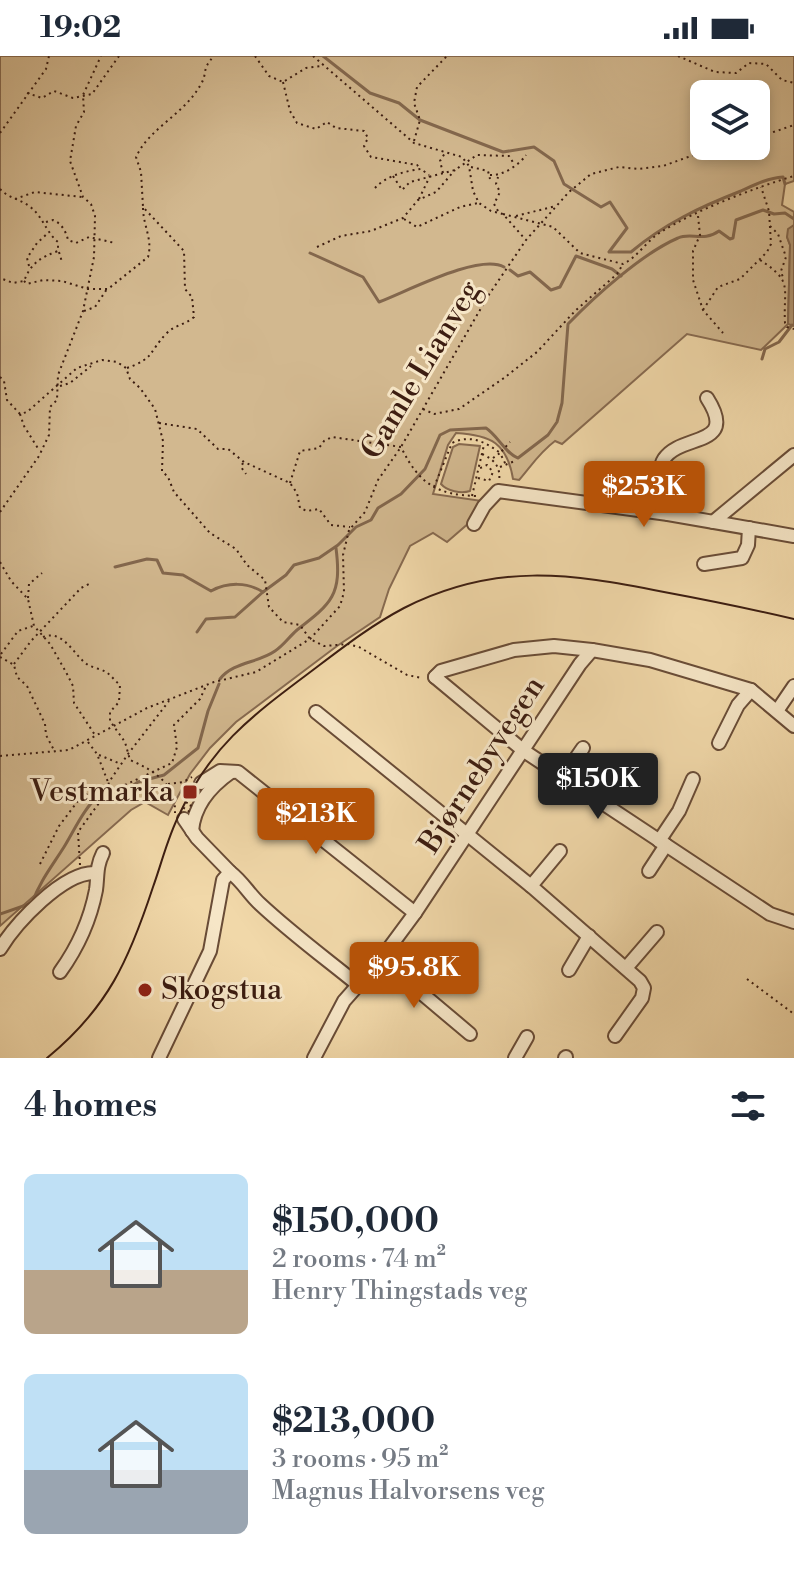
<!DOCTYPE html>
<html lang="en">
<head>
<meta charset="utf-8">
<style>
  :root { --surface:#fff; --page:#f2f2f3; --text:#1f2937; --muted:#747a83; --accent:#b45309 }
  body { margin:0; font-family:"Libre Bodoni",serif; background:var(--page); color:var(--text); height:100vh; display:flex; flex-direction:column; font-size:30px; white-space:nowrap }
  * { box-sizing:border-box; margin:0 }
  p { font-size:26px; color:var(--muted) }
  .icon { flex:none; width:44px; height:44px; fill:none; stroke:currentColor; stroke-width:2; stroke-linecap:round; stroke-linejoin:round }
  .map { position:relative; height:1002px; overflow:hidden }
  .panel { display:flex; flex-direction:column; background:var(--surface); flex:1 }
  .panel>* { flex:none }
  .tools { position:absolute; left:690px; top:24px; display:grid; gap:16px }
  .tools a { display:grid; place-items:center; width:80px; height:80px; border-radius:12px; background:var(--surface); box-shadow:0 4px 12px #0003; font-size:40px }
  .price { position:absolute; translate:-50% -68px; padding:0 18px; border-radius:8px; background:var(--accent); color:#fff; font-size:26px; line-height:52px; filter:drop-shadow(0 2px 4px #0008) }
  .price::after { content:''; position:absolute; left:50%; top:48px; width:24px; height:18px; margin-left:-12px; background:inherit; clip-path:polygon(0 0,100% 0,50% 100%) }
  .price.active { background:#222; color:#fff }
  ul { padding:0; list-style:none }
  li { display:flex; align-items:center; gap:24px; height:200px; padding:0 24px }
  li span { display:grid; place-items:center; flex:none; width:224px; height:160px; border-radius:12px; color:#555 }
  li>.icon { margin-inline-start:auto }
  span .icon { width:96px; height:96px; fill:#fffc; stroke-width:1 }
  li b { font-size:34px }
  h2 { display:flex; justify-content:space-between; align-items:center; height:96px; padding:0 24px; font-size:34px }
  .status { display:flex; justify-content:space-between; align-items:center; height:56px; padding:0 40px; background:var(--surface); direction:ltr }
  .status svg { height:22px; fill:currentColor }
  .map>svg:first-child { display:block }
</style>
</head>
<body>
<div class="status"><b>19:02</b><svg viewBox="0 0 49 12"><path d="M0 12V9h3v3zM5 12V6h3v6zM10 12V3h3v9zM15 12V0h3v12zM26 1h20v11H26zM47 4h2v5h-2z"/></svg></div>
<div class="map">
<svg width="794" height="1002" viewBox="0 0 794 1002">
  <rect width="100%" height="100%" fill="#f1d8a9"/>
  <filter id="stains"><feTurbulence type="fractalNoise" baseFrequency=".0025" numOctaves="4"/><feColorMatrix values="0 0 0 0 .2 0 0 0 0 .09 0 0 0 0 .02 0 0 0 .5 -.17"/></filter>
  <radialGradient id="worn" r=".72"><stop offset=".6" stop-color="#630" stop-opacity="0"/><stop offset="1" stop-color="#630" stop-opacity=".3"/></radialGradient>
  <g fill="#d2b88f" stroke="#876a50" stroke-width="2" fill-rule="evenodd">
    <path d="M0 0H794V125L785 128 782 149 794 156V169L787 181 790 189 788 268 761 294 687 278 562 388 555 385C540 396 531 410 519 424L513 423C507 387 491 379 456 377L448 389 433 438 482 445 470 466 447 486 433 477 410 490 389 533 380 561 337 590 236 666 210 692 190 718 168 759 145 746 131 754 0 870ZM704 38H756V90H704Z"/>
    <path d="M459 388 480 390 470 435C461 438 447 435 441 428L453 391Z"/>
  </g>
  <polygon fill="#b39875" stroke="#83674d" stroke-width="2" points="794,169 794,270 788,268 790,189 787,181 788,173"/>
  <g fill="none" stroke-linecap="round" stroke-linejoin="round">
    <g stroke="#83674d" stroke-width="3">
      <path d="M323 0 370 37 399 47 420 64 503 96 534 91 554 105 564 128 601 151 610 146 627 172 609 196H631C664 168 700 151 741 135 754 129 768 122 783 121L785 128"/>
      <path d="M310 197 363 221 379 246C406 236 479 197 504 211"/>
      <polyline points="510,214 518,220 530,216 551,234 560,231 576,200 612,213 621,220"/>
      <polyline points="762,303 765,293 779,286 792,269"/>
      <path d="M115 511 147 503 157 504 163 517 183 519 211 535C228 526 247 526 263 536L286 519 294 509 319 502 338 489 356 471 371 464 378 452 401 438 425 413 440 379 450 374 486 372C498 380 506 398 518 402L548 379 557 366 562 347 568 268C595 240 643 197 678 182 690 176 704 186 719 175L730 183 733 182 736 164 763 154 774 158 785 157 794 163"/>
      <polyline points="197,576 206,563 235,561 263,536"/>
      <path d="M220 623C233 606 258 607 275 595 283 590 289 581 297 574 332 547 342 539 336 492"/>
      <path d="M0 858 32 847C40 825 52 810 64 791 75 773 84 752 100 738L107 740 125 735 138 726 164 719 198 692 208 655 219 628"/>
    </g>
    <defs>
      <g id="minor">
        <path d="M668 458C666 443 655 416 664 403 681 377 739 392 707 342"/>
        <polyline points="713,466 794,399"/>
        <polyline points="474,468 484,450 498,435 668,458 794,480"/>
        <polyline points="704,508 742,502 748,489 749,472"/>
        <polyline points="435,621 524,695 770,858 794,866"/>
        <polyline points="435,621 441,615 514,594 554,590 592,594 650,604 751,634 794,670"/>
        <polyline points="777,655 794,630"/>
        <polyline points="316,656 531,830 640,925 644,932 642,942 615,980"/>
        <polyline points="719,687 738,649 751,634"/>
        <polyline points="563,721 583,692"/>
        <polyline points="201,727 220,715 238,716 415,857"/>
        <path d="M192 775C194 750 211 730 231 716"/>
        <polyline points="659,785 679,755 693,723"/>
        <polyline points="649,815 666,789"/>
        <path d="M230 816C243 826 249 838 260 848 291 877 325 902 357 928"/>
        <polyline points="531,830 560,795"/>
        <path d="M0 893C16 867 63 816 95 817"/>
        <polyline points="381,903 470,978"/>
        <polyline points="626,912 657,876"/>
        <polyline points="569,914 589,880"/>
        <path d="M60 916C78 891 90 865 96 834 98 820 96 811 103 797"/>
        <polyline points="159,1002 210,895 223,824 230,816 197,782 184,763"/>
        <polyline points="314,1002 344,945 381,903 415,857 580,608 592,594"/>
        <polyline points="515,1002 527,981"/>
        <polyline points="565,1002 566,1001"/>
      </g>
    </defs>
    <use href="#minor" stroke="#694c37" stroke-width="16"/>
    <g stroke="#3c1d11" stroke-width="2" stroke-dasharray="2 4" stroke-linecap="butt">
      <polyline points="255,0 269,20 283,26 306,12 322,10"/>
      <polyline points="313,0 414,87 462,101 469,110 473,135 479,147 491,155 503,158 525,183"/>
      <polyline points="678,0 715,16 736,17 749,7 766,8 782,24 794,27"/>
      <polyline points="283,26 290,55 297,67 316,73 327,66 336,72 364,75 368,82 364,90 371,101 417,109 421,113"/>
      <polyline points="27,37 42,42 54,35 73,42 92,38 119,0"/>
      <polyline points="0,77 46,13 49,0"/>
      <polyline points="756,82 794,69"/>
      <polyline points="414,85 420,64 414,47 417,31 447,0"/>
      <polyline points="471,111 488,115 490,123"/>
      <polyline points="443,117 440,105 445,97"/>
      <path d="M490 119C503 120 519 109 526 99"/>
      <polyline points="393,120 402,134 410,126 455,114 477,99 509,100 514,108"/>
      <path d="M375 132C386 120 405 115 421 113L429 119"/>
      <path d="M0 133C8 142 20 143 29 150 43 160 45 175 58 186V195C41 201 31 207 24 225L13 227 0 222"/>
      <polyline points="15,143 35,136 82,141"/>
      <polyline points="419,143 430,120"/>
      <polyline points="498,155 494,148 500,136 496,128 498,121"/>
      <path d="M503 158 553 171 580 197 623 208C638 201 646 185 661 176 696 154 754 132 794 120"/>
      <polyline points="516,160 556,150"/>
      <polyline points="698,160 700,179 693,195 693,224 703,254 723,277"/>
      <polyline points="404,163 417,171 460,151 478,147"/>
      <path d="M46 166 53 164C61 167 66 175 68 184L76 187 89 181 115 187"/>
      <polyline points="770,170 778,178 786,201 781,215 783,222"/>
      <polyline points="317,191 341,180 371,175 403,162 418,144 436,136 455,114"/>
      <polyline points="59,196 62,206"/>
      <path d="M760 204C794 226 783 231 785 267L787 271 794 273"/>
      <polyline points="29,210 27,202 37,187 48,177"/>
      <path d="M24 225 27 228 43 224 62 225 88 233H108L148 201C153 183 143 170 143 151"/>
      <polyline points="703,254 718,231 740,223 767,196 771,188 769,155 761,131"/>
      <polyline points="84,255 95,251 107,233"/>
      <path d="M127 312C155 302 148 297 166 278 174 269 185 269 194 261L192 241 185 233 184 195 143 151 141 116 136 101C150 71 184 59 201 28 208 16 201 14 214 0"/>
      <polyline points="0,321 4,325 7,344 20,358 27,356 77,312 102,304 117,306 126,312 130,323 140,332 155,353 163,385 162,415 168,421 174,436 210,477 236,493 247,509 265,524 269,551 283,566 300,569 310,583 324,590 348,588 359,591 407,619 422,622"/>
      <polyline points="60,330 70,327 91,310"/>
      <polyline points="423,353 434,358 459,353 504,322 537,296 575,255 617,218 623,208"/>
      <polyline points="20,358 24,370 39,394"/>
      <polyline points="159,367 197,373 218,393 228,393 244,406 290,427 297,437 300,452 307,455 319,453 331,469 350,471"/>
      <path d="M482 398C495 404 501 411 499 426"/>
      <polyline points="493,402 500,397 506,409"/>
      <polyline points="243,407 241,411 246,418"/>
      <polyline points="500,411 515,405"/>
      <polyline points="478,422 489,425 493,416 487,409 478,413"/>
      <path d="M290 427 300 395 319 392 324 385 332 381 401 391C419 428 437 439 477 440"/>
      <path d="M434 431 452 387C470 378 486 386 500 397L510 386"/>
      <polyline points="472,440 484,389"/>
      <polyline points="0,456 39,400 49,379 50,351 57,344 58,319 83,255 94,201 95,160 91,148 83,141 70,105 76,70 84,56 83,39 101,0"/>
      <polyline points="0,506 11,525 28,543 34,570 50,588 66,616 73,630 74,647 95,679"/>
      <polyline points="28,542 29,528 42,517"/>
      <path d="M43 581C64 573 74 600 88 609 94 612 101 613 106 616 111 619 115 625 120 629L119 646 110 656V665L125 686 130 704C155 715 176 728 175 757"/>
      <polyline points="1,598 18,575 33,570"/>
      <polyline points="0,601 14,609 17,621 27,630 45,668 46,679 55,696"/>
      <polyline points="14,608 31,585 81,532 89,528"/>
      <polyline points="88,686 97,698 108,726"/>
      <polyline points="99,699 121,708"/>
      <polyline points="0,700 69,694 147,652 214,626 256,616 310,583 340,550 344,536 343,499 349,474 365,456 378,424 401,391 488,240 526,184 569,136 591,118 619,111 638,113 663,110 719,90"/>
      <polygon points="198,725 203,728 194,740 187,760 181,758"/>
      <polyline points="168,728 183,726 192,721"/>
      <polyline points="40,808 59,770 81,741 98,733 112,735 172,707 177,691 174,669 200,643 206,630"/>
      <polyline points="80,809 78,776 107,736 109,726 128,698 169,645"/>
      <polyline points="747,923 794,958"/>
    </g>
    <use href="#minor" stroke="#f6e6c7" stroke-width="12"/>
    <path stroke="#3c1d11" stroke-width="2" d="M47 1002C108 952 129 904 153 831 162 806 168 780 180 757 210 692 249 662 305 620 337 596 368 571 404 552 495 506 569 517 664 536 707 544 751 553 794 563"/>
  </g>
  <g fill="#8f2418" stroke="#f6e6c7" stroke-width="3">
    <rect x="182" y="728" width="16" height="16" rx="4"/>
    <circle cx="145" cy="934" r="8"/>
  </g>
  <g text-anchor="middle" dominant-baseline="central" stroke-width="6" stroke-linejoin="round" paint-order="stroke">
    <g font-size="30" fill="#3c1d11" stroke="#f6e6c7">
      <text transform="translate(421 314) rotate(-59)">Gamle Lianveg</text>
      <text transform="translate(482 709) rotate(-57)">Bjørnebyvegen</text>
    </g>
    <g font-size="30" fill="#3c1d11" stroke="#f6e6c7" text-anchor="end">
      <text x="174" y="736">Vestmarka</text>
      <text x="161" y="934" text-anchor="start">Skogstua</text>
    </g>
  </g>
  <rect width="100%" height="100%" filter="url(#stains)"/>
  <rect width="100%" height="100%" fill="url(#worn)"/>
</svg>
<div class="tools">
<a><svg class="icon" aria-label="layers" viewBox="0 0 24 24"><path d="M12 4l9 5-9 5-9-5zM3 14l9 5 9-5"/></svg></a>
</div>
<b class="price" style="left:644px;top:473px">$253K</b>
<b class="price active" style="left:598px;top:765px">$150K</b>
<b class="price" style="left:316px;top:800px">$213K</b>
<b class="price" style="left:414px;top:954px">$95.8K</b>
</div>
<section class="panel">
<h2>4 homes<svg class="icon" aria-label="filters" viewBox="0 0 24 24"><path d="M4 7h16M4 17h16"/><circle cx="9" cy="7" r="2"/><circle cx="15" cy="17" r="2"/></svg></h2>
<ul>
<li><span style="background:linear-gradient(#bfe0f5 60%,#b9a48a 0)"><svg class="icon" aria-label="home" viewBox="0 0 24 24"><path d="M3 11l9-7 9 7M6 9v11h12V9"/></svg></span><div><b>$150,000</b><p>2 rooms · 74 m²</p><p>Henry Thingstads veg</p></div></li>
<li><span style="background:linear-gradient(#bfe0f5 60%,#9aa5b1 0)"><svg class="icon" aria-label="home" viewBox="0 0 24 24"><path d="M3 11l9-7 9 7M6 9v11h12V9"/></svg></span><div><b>$213,000</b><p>3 rooms · 95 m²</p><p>Magnus Halvorsens veg</p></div></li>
</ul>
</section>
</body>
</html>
